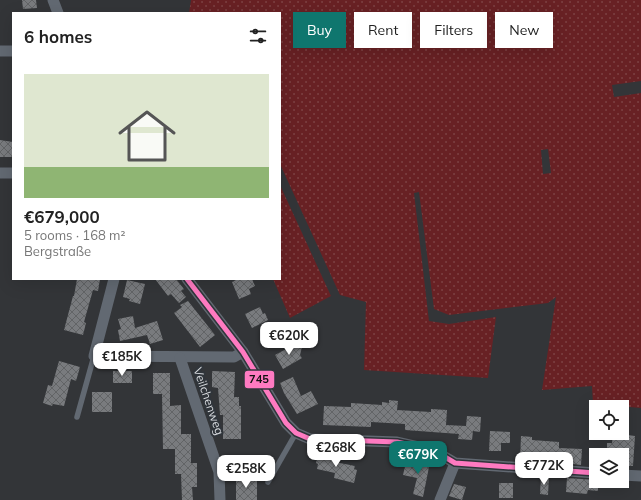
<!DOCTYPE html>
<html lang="en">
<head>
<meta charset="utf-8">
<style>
  :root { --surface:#fff; --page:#f2f2f2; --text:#222; --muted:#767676; --line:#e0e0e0; --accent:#0f766e }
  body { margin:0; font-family:Mulish,sans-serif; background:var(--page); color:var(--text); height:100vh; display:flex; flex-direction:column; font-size:15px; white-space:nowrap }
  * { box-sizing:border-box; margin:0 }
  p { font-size:13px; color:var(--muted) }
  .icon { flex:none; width:22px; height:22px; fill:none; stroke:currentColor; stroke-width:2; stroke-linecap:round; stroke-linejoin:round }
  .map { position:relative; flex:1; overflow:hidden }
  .details { position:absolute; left:12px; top:12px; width:269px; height:268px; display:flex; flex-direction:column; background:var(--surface); border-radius:0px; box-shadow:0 4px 16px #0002 }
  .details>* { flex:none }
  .top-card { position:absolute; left:293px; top:12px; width:288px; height:36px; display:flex; gap:8px }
  .controls { position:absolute; left:589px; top:400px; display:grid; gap:8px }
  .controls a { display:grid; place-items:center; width:40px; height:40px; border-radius:0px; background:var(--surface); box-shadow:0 4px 16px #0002; font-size:20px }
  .price { position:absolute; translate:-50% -34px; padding:0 9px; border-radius:8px; background:#fff; color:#222; font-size:13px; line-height:26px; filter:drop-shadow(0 1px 2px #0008) }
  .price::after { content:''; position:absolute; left:50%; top:24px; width:12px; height:9px; margin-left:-6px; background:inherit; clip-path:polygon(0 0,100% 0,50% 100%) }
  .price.active { background:var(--accent); color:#fff }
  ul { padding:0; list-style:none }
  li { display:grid; align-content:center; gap:8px; height:212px; padding:0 12px }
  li+li { border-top:1px solid var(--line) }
  li span { display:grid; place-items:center; height:124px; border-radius:0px; color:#555 }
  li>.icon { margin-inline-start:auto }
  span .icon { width:72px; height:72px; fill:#fffc; stroke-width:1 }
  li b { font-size:17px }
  h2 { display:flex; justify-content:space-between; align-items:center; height:48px; padding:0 12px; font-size:17px }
  .tag { padding:0 14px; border-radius:0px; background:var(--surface); box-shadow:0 4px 16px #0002; font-size:14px; line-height:36px }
  .tag.active { background:var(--accent); color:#fff }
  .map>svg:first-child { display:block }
</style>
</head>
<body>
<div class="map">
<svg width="641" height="500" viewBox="0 0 641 500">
  <defs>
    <pattern id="grass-dots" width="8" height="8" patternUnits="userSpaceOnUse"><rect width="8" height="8" fill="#682124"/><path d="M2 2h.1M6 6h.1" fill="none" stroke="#7d4143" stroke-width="1.8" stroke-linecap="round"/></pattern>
    <pattern id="building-cross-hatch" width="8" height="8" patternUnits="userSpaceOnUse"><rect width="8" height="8" fill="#797b7e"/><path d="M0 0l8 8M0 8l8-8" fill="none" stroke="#626466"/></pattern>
  </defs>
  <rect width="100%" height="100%" fill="#333538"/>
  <g fill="url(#grass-dots)" fill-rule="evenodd">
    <path d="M191 0H641V81L612 85 614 97 641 93V408L593 404 592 386 542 390 556 297 548 303 449 315 434 309 419 192 414 193 429 321 449 324 496 317 488 378 364 370 366 302 340 295 280 164V13H189ZM548 149 551 173 543 174 541 150Z"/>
    <polygon points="280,185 331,296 290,318 273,279 280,279"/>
  </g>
  <g fill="url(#building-cross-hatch)">
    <polygon points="22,0 36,0 37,8 23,9"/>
    <polygon points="0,140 13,142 13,157 0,157"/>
    <polygon points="77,279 100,279 98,291 93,290 84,322 86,323 83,335 64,330 73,296 74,296"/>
    <polygon points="155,279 176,279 184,289 181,291 186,297 179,303 171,294 168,296"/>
    <polygon points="238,279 252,279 255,286 249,289 251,294 239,299 232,282"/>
    <polygon points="127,280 145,284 140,304 129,301 130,299 123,297"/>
    <polygon points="188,301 215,335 200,347 174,313 182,307 180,305"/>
    <polygon points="260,307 263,314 265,313 268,320 252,328 245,314"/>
    <polygon points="133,316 135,328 157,321 163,340 150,344 147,335 120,341 118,330 121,329 118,319"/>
    <polygon points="289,343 302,347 300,355 302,358 283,369 275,355 288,348"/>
    <polygon points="59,361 80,367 76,381 71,379 64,406 53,404 52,406 43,403 48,385 52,386"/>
    <rect x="113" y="371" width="19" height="12"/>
    <polygon points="212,371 235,372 234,397 239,397 239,406 241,406 241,439 223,439 223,415 220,415 218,388 212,387"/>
    <polygon points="153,373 170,373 170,406 181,405 181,434 191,434 191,463 197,463 197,487 192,487 193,500 182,500 181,474 175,474 175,449 163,449 162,394 153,394"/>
    <polygon points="293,377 301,396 311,391 318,404 297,414 284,393 280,383"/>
    <rect x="92" y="392" width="20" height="20"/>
    <polygon points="389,400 398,401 397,410 431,412 431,409 447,410 446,425 466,426 467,416 481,417 480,432 473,431 472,440 458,439 459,434 405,430 405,424 371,422 371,427 323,425 324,406 351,407 351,403 382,405 382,402 389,403"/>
    <polygon points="490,431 510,432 510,443 501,443 501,451 489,451"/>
    <polygon points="613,433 635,436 633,466 622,466 622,455 607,455 607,443 612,443"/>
    <polygon points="521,436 532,437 532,440 559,442 559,448 582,449 581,465 573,464 573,459 531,456 530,461 520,461"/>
    <polygon points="318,453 336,457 335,462 355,466 354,469 357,470 354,483 334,478 335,473 317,469 318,464 316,463"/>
    <polygon points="429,456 431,457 423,497 413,494 417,478 403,475 406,462 421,466"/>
    <polygon points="541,476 549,477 548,495 540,494"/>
    <polygon points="236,478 257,479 257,500 236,500"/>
    <polygon points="567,478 596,480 598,481 598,491 588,490 587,494 566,492"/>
    <rect x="499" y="483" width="14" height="15"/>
    <polygon points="454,484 466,487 462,500 449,496"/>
  </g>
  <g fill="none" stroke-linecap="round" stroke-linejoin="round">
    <g stroke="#626972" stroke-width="5.5">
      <polyline points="77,417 94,356"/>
      <polyline points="268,482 296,433"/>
    </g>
    <g stroke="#626972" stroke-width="11">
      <polyline points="53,0 58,13"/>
      <polyline points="0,51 13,51"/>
      <polyline points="0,173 13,173"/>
      <polyline points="114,279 94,356 234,357 243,352"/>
      <polyline points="187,279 243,352 286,423 296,433 310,439 397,442 433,450 455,463 596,473"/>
      <polyline points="180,358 219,472 220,500"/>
      <polyline points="622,475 641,476"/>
      <polyline points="440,500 455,463"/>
    </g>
    <defs>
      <polyline id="bus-1" points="187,279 243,352 286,423 296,433 310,439 397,442 433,450 455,463 596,473"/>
    </defs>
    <use href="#bus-1" stroke="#30353b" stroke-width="8"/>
    <use href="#bus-1" stroke="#fe7ac1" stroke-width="5"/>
  </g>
  <g text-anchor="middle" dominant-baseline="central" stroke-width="4" stroke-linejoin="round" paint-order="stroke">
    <g font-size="12" fill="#d6d9dd" stroke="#30353b">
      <text transform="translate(209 401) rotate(71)">Veilchenweg</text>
    </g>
  </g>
  <rect stroke="#30353b" stroke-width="1.5" x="244" y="370" width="31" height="19" rx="4" fill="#fe7ac1"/>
  <g font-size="11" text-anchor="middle" font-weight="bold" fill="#111">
    <text x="259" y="383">745</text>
  </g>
</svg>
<div class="controls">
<a><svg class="icon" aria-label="locate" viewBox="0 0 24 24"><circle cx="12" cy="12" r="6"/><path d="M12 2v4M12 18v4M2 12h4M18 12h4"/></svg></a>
<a><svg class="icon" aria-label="layers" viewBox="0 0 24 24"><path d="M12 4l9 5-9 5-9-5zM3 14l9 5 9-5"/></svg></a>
</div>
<b class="price" style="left:289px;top:356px">€620K</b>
<b class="price" style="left:122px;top:377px">€185K</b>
<b class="price" style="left:336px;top:468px">€268K</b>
<b class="price active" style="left:418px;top:475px">€679K</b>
<b class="price" style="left:544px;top:486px">€772K</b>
<b class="price" style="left:246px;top:489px">€258K</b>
<div class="top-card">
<a class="tag active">Buy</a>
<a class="tag">Rent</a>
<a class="tag">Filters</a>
<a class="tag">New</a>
</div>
<section class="details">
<h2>6 homes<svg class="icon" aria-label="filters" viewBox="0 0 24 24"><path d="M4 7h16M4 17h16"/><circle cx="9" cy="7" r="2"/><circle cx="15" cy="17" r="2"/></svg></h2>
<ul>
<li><span style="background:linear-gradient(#dfe7d0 75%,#8fb573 0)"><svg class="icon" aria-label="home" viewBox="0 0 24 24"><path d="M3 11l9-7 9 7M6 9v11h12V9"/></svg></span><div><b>€679,000</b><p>5 rooms · 168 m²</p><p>Bergstraße</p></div></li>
</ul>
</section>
</div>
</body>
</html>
